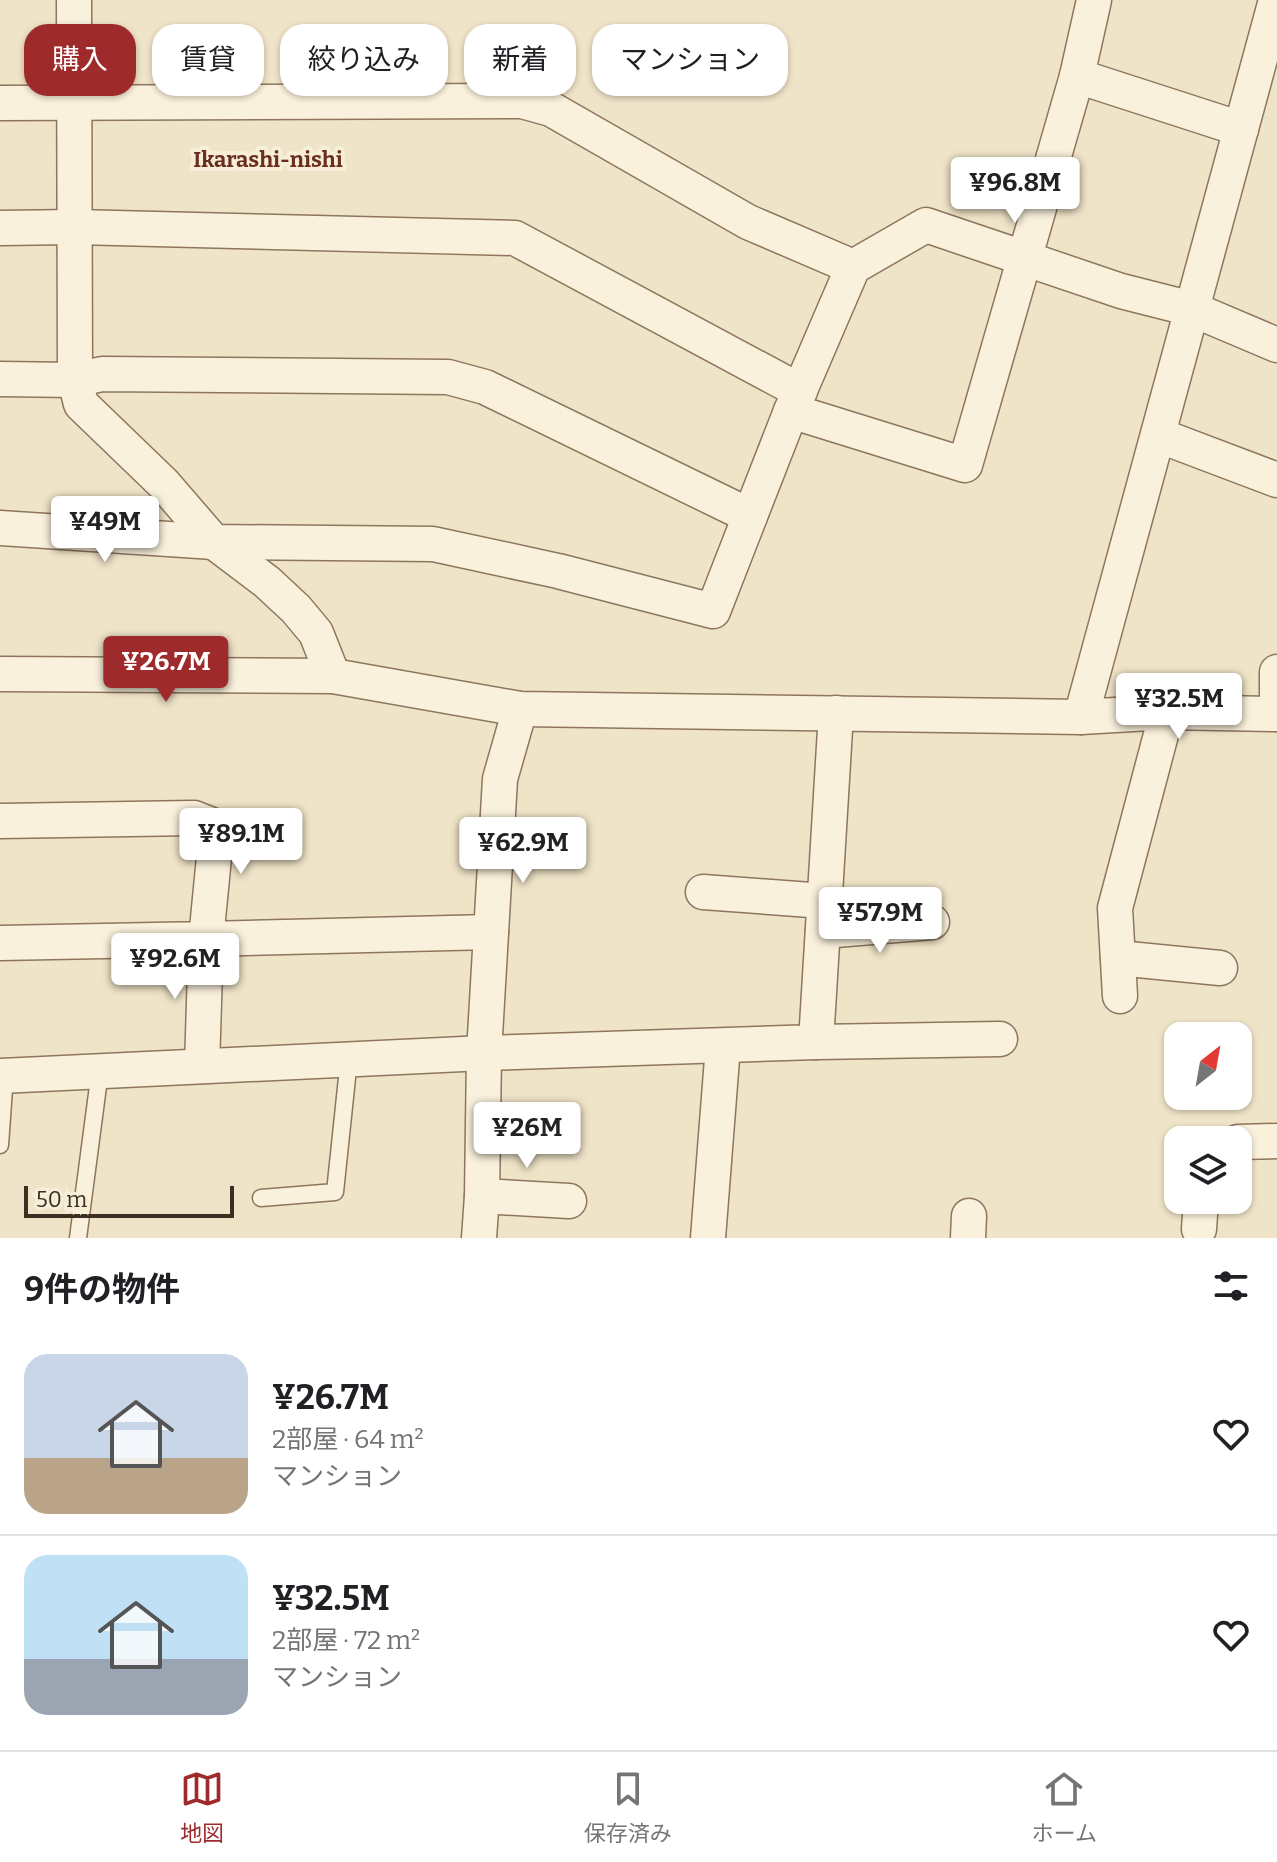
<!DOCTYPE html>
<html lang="ja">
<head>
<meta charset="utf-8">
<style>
  :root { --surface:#fff; --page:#f6f6f6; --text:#202124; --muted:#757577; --line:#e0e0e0; --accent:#9e2a2b }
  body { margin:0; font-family:Bitter,"Noto Sans JP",serif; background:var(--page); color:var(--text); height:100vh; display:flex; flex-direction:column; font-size:30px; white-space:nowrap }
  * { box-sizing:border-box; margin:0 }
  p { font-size:26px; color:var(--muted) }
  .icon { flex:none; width:44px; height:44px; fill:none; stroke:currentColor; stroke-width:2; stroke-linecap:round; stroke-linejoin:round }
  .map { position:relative; height:1238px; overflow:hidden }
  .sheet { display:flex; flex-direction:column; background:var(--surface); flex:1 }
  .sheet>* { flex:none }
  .hud { position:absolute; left:24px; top:24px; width:800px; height:72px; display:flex; gap:16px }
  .needle { width:52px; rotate:31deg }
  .tools { position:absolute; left:1164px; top:1022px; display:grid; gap:16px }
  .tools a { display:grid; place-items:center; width:88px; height:88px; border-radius:16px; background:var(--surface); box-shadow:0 2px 6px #0004; font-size:40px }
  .scale { position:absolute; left:24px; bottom:20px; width:210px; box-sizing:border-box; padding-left:8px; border:4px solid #3d2e20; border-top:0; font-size:22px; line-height:28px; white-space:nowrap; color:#3d2e20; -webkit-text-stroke:6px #f7eed8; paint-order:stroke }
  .price { position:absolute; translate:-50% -68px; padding:0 18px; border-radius:8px; background:#fff; color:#222; font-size:26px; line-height:52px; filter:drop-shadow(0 2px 4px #0008) }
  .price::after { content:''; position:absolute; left:50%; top:48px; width:24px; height:18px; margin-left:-12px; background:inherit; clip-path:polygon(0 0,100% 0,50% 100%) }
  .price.current { background:var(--accent); color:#fff }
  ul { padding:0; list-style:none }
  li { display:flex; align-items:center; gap:24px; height:200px; padding:0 24px }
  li+li { border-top:2px solid var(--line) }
  li span { display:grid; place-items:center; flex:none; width:224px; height:160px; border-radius:24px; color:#555 }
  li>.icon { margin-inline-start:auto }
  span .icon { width:96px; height:96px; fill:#fffc; stroke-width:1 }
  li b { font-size:34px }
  h2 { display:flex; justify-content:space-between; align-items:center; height:96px; padding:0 24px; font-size:34px }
  .chip { padding:0 28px; border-radius:24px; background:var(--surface); box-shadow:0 2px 6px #0004; font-size:28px; line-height:72px }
  .chip.current { background:var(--accent); color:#fff }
  .tabs { display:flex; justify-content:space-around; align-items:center; height:112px; border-top:2px solid var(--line); background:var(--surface); font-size:22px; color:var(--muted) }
  .tabs a { display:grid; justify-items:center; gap:4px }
  .tabs .current { color:var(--accent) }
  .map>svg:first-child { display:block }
</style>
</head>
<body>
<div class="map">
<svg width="1277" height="1238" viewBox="0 0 1277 1238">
  <rect width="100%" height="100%" fill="#f0e4c8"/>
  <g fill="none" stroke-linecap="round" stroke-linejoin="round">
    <defs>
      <g id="lane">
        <polyline points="0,1145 5,1075"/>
        <polyline points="261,1198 335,1192 349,1059"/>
        <polyline points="78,1238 100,1071"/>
      </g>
      <g id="street">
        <polyline points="74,0 75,380 81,404 164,484 214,542 267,582 296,609 316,633 333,676"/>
        <polyline points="1094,0 1077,76 1241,129"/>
        <polyline points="0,103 522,101 551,109 748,222 853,267"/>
        <polyline points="0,228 75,227 515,238 800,391"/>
        <polyline points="0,379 75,380 102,374 448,377 485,387 750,516 791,411 853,267 926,225 1121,291 1192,309 1277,345"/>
        <polyline points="791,411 965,465 1077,76"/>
        <polyline points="1158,435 1277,480"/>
        <polyline points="0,528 214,542 433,544 558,571 713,611 750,516"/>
        <polyline points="0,674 333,676 520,709 1081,717 1167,712 1277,714"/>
        <polyline points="1277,714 1277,672"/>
        <polyline points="1081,717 1276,0"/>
        <polyline points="0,821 194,818 217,827 206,939 0,943"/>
        <polyline points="703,892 824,901"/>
        <polyline points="823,931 932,922"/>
        <polyline points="1118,958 1220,968"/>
        <polyline points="1120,996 1115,908 1167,712"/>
        <polyline points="816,1042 1000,1039"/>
        <polyline points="202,1066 206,939 491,932"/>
        <polyline points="0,1076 484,1053 816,1042 836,713"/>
        <polyline points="1238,1142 1277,1141"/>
        <polyline points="482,1196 569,1201"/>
        <polyline points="1199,1229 1201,1200"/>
        <polyline points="479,1238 482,1196 484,1053 500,779 520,709"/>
        <polyline points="708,1238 723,1046"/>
        <polyline points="968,1238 969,1216"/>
      </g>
    </defs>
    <use href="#lane" stroke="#8d765c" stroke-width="19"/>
    <use href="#street" stroke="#8d765c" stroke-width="37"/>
    <use href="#lane" stroke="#faf1dc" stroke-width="16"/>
    <use href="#street" stroke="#faf1dc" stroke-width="34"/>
  </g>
  <g text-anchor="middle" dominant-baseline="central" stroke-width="8" stroke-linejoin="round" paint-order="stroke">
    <g font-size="22" font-weight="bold" fill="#6b2e1e" stroke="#f7eed8">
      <text x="268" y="159">Ikarashi-nishi</text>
    </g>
  </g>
</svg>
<div class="tools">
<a><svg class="needle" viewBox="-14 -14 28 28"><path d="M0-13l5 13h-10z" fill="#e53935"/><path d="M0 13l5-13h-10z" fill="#757577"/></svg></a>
<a><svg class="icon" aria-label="layers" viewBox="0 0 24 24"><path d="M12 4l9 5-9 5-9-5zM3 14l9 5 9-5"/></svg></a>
</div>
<div class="scale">50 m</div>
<b class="price" style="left:1015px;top:225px">¥96.8M</b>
<b class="price" style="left:105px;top:564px">¥49M</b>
<b class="price current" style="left:166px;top:704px">¥26.7M</b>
<b class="price" style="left:1179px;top:741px">¥32.5M</b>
<b class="price" style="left:241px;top:876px">¥89.1M</b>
<b class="price" style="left:523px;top:885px">¥62.9M</b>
<b class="price" style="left:880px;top:955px">¥57.9M</b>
<b class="price" style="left:175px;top:1001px">¥92.6M</b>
<b class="price" style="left:527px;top:1170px">¥26M</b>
<div class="hud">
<a class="chip current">購入</a>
<a class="chip">賃貸</a>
<a class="chip">絞り込み</a>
<a class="chip">新着</a>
<a class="chip">マンション</a>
</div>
</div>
<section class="sheet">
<h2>9件の物件<svg class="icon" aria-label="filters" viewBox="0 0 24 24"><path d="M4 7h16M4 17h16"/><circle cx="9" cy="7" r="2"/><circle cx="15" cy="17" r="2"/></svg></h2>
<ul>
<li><span style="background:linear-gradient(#c9d6e8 65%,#b9a48a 0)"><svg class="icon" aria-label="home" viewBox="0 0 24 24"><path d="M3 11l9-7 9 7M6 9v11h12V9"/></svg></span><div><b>¥26.7M</b><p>2部屋 · 64 m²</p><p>マンション</p></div><svg class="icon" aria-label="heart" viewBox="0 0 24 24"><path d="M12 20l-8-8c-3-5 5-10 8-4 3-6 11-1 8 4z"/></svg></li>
<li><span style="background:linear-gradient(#bfe0f5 65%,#9aa5b1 0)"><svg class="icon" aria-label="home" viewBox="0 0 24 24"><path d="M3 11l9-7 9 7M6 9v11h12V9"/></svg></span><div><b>¥32.5M</b><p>2部屋 · 72 m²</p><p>マンション</p></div><svg class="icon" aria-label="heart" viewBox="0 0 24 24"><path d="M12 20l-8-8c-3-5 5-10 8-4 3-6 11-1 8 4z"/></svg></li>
</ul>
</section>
<nav class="tabs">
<a class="current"><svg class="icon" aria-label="map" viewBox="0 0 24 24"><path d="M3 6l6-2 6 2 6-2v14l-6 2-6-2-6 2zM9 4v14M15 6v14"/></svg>地図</a>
<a><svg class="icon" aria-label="saved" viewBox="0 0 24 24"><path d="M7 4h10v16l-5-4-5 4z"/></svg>保存済み</a>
<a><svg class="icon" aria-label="home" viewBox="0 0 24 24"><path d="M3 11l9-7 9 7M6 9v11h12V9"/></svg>ホーム</a>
</nav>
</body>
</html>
